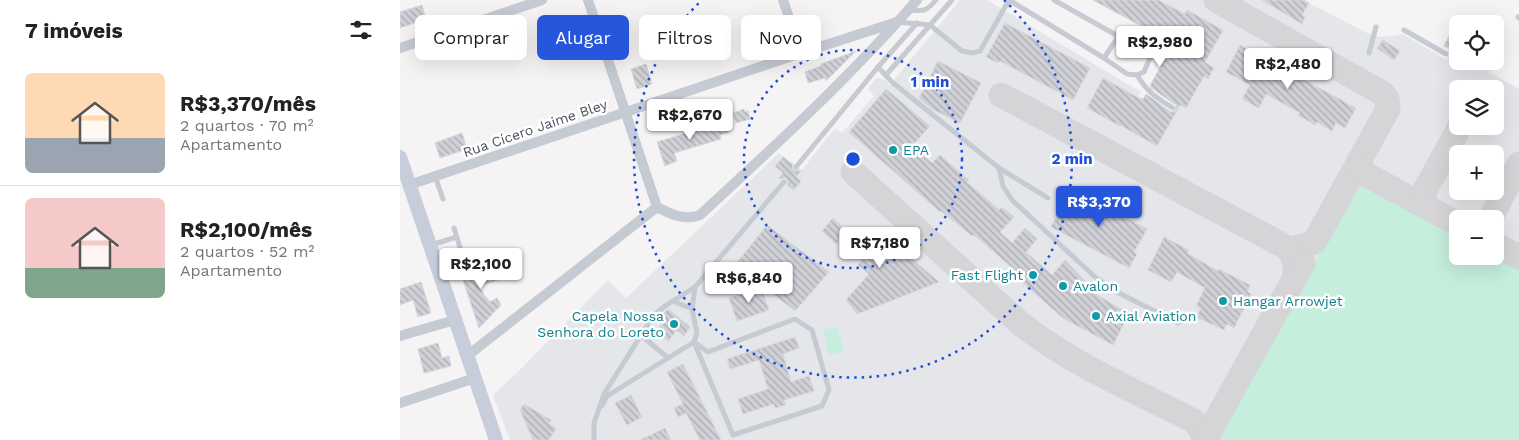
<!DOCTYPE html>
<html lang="pt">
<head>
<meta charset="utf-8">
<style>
  :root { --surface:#fff; --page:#f2f2f2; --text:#222; --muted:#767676; --line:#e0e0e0; --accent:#2656dc }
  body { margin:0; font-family:"Work Sans",sans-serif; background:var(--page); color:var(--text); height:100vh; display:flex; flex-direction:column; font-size:19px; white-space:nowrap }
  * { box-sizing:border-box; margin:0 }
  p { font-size:16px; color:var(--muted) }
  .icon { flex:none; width:28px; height:28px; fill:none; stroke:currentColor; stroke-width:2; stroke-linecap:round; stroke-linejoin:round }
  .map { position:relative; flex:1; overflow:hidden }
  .panel { display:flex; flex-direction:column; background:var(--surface); width:400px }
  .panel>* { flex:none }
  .top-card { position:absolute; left:15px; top:15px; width:475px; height:45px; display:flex; gap:10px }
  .fabs { position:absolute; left:1049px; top:15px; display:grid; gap:10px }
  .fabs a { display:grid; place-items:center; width:55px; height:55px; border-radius:8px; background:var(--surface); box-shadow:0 5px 20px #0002; font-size:25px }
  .price { position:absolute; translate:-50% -42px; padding:0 11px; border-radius:5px; background:#fff; color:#222; font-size:16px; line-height:32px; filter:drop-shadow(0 1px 2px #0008) }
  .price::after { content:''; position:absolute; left:50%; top:30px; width:15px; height:11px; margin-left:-8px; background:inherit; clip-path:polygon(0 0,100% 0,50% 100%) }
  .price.current { background:var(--accent); color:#fff }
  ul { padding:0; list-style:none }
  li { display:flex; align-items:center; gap:15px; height:125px; padding:0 25px }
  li+li { border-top:1px solid var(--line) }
  li span { display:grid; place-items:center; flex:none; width:140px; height:100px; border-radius:8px; color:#555 }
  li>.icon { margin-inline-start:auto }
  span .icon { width:60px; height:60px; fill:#fffc; stroke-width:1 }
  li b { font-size:21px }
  h2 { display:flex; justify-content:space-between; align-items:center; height:60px; padding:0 25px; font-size:21px }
  .tag { padding:0 18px; border-radius:8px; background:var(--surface); box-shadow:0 5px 20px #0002; font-size:18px; line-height:45px }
  .tag.current { background:var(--accent); color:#fff }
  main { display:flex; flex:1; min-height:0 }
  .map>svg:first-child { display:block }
</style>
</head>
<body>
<main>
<section class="panel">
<h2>7 imóveis<svg class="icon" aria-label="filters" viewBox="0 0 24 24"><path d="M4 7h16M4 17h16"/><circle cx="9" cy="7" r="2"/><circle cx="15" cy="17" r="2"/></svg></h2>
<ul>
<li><span style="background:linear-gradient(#ffd9b3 65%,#9aa5b1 0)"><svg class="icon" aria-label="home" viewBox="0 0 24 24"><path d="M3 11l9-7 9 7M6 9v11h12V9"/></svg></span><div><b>R$3,370/mês</b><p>2 quartos · 70 m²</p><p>Apartamento</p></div></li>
<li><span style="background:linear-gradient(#f6c9c9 70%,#7fa58c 0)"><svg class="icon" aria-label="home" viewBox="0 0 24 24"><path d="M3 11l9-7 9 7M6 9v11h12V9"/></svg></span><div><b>R$2,100/mês</b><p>2 quartos · 52 m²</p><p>Apartamento</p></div></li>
</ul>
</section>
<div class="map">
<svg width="1119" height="440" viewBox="0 0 1119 440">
  <defs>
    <pattern id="building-back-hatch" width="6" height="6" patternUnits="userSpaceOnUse" patternTransform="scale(1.25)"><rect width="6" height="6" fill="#d0d1d7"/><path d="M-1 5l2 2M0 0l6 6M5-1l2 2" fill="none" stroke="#abacb2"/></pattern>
  </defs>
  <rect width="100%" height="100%" fill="#f5f3f3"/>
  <path fill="#e5e6ea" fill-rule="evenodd" d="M560 0H587L741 92 738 97 771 114 777 103 749 88 773 43 692 0H903L967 33 979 37 992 36 1003 34 1046 60 1051 50 1044 46 1050 34 1056 37 1057 35 1058 61H1094L1089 72 1119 89V440H110L93 395 119 371 208 280 226 298 379 153 402 170 435 128 442 133 474 96 468 89 476 78 486 80 489 86ZM1058 89H1095V126H1058ZM1058 154H1095V191H1058ZM1058 219H1095V256H1058Z"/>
  <g fill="#c5eedc">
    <polygon points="961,186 974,187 1057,233 1058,256 1095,256 1095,253 1119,267 1119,440 817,440 954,191"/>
    <polygon points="437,327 444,351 429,355 423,330"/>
  </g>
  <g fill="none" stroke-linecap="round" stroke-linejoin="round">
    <g stroke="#d5d5d8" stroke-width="25">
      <path d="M816 0 982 93 987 99 988 109 915 241C906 246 898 249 888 248"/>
      <path d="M601 95 888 248C895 258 896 265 895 277"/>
      <polyline points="959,161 963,171 967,175 1058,224"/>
      <path d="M453 172 622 325C674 365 736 392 794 421 800 427 803 432 804 440"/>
      <polyline points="1028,208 1025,199 1024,192 1059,128"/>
      <polyline points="1090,219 1119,164"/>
      <polyline points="1095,244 1119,257"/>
      <polyline points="805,440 903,263"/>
    </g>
  </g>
  <g fill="url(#building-back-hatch)" stroke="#d7d8dd">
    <polygon points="693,0 758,0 785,14 787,10 823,30 805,62 814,68 808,79 804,76 786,108 780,105 757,146 720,125 720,126 687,108 703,78 737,97 743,99 746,94 771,112 775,112 777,108 776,105 760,94 750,86 773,43"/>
    <polygon points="862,0 903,0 909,3 902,15 905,17 902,24"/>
    <polygon points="22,5 26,19 0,28 0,12"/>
    <polygon points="605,23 690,68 673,100 600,61 598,63 586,57"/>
    <polygon points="1050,34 1058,38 1058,53 1044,46"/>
    <polygon points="983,40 1000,51 994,60 977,48"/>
    <polygon points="840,45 956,108 945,128 936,123 932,131 917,122 915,125 898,115 900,113 866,94 859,108 842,99 850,85 826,72"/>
    <polygon points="456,51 426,81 425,78 408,83 405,72 421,66 421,64"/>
    <polygon points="538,61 581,83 560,123 532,109 519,98"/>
    <polygon points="246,64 252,84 237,89 231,69"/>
    <polygon points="486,89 530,126 512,146 532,163 540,155 569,180 567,182 599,210 602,207 614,217 600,232 612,243 625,228 637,239 626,252 652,275 665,260 685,281 682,286 729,314 713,345 663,318 614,275 617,272 574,235 572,236 541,211 540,212 449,132"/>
    <polygon points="344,109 345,112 348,111 350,119 336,123 333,113"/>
    <polygon points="325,121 329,132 320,135 321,139 274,153 277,161 265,166 257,142"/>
    <polygon points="62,133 67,149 40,158 35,143"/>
    <polygon points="383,157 392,164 393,170 396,171 399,170 401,171 396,177 401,181 394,190 387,185 388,181 386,178 383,178 381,179 379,178 383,173 375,166"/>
    <polygon points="671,189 747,229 734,252 737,254 729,268 651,227"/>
    <polygon points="433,218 449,233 451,231 467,244 478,230 539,282 457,314 446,300 469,274 458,265 462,260 440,240 436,244 422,231"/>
    <polygon points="367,225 429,272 395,311 335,265"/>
    <polygon points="764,237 789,250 787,253 818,271 819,269 850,285 847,291 851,294 834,328 827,324 824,330 796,317 801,308 796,306 805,288 777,272 771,282 748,270"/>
    <polygon points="95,261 101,279 80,286 84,295 90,302 97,298 101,305 79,328 60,271 76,265 77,268"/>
    <polygon points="21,282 31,313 18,317 13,300 0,305 0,289"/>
    <polygon points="361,287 369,310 337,321 329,298"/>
    <polygon points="268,309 290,327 284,336 277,330 268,341 256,331 266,320 261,316"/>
    <polygon points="395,337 399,348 383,354 391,382 409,376 414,391 384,400 386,405 375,408 374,404 343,414 338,399 368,389 359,360 330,369 327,359"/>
    <polygon points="38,343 42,358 49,356 51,366 24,373 18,349"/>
    <polygon points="283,364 321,440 300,440 286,413 278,417 274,408 283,404 267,372"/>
    <polygon points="231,395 242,417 227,425 215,403"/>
    <polygon points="124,404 151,420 149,424 156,428 149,440 133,440 120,410"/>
    <polygon points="265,428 271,440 240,440"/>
  </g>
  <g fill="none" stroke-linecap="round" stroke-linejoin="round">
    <g stroke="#c5cad3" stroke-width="5">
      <polyline points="609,0 704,58 727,74 737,75 744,72 750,58 748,53 654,0"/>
      <path d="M509 10C524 11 526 12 536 0"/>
      <polyline points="1118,17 1119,18"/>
      <polyline points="498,22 530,25 562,51 572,53 580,51 609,0"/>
      <polyline points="1004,30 1046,54"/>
      <polyline points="969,53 976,27"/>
      <polyline points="704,58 718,37"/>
      <polyline points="478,67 492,82 599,168 603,186 612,200 695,277 715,291 778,323"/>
      <polyline points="486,75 552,0"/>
      <path d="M737 75C747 92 757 98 773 108"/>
      <polyline points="396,167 478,67 517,23"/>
      <polyline points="599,168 648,198"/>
      <polyline points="35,176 43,199"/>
      <polyline points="31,245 57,237"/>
      <polyline points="36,263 62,254 54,228"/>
      <polyline points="273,301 292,309"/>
      <polygon points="395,319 412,330 429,390 422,406 333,435 294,342 308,352"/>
      <polyline points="241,335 268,358"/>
      <polyline points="202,406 207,396 294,342 297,333 292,309 295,287"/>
      <polyline points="194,440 194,423 204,394 253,316 265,306 295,287 384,182"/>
    </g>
    <g stroke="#c5cad3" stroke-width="10">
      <polyline points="188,0 257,207"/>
      <polyline points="383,0 401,53"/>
      <polyline points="0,48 142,0"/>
      <polyline points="9,185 401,53 497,22"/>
      <path d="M257 207C270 214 285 221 300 215 375 146 450 77 517 0"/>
      <polyline points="0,336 55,320"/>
      <polyline points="67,356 257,207"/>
      <polyline points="0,403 75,378"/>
    </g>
    <polyline stroke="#c7cdda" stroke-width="14" points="0,157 96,440"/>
  </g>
  <g fill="none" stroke="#1d4ed8" stroke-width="2.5" stroke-dasharray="2.5 5">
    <circle cx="453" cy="159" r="109"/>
    <path d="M604 0A219 219 0 1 1 302 0"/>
  </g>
  <g fill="#0f9aa8" stroke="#fff" stroke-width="2">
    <circle cx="493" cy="150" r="5"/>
    <circle cx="633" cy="275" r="5"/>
    <circle cx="663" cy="286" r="5"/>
    <circle cx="823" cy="301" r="5"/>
    <circle cx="696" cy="316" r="5"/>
    <circle cx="274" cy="324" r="5"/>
  </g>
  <g text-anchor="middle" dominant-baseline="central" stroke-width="5" stroke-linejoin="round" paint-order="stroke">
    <g font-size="14" fill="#4b525f" stroke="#fff">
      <text transform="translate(135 128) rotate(-19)">Rua Cícero Jaime Bley</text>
    </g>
    <g font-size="14" fill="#0d838f" stroke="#fff" text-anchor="start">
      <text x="503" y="150">EPA</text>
      <text x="623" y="275" text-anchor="end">Fast Flight</text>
      <text x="673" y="286">Avalon</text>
      <text x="833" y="301">Hangar Arrowjet</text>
      <text x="264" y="316" text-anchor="end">Capela Nossa<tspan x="264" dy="16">Senhora do Loreto</tspan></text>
      <text x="706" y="316">Axial Aviation</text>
    </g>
  </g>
  <circle cx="453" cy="159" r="8" fill="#1d4ed8" stroke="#fff" stroke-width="2.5"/>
  <g font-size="15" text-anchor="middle" font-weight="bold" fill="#1d4ed8" stroke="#fff" stroke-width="5" stroke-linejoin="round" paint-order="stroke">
    <text x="530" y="87">1 min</text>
    <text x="672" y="164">2 min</text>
  </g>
</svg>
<div class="fabs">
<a><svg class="icon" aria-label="locate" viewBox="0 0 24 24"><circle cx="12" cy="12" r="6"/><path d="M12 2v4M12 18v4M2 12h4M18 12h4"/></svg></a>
<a><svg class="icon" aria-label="layers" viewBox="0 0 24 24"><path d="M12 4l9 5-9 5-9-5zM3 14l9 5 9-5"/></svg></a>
<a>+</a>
<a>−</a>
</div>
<b class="price" style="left:760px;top:68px">R$2,980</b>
<b class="price" style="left:888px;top:90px">R$2,480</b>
<b class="price" style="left:290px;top:141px">R$2,670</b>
<b class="price current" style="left:699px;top:228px">R$3,370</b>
<b class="price" style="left:480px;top:269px">R$7,180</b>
<b class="price" style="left:81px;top:290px">R$2,100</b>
<b class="price" style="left:349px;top:304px">R$6,840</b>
<div class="top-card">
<a class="tag">Comprar</a>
<a class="tag current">Alugar</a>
<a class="tag">Filtros</a>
<a class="tag">Novo</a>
</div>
</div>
</main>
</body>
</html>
